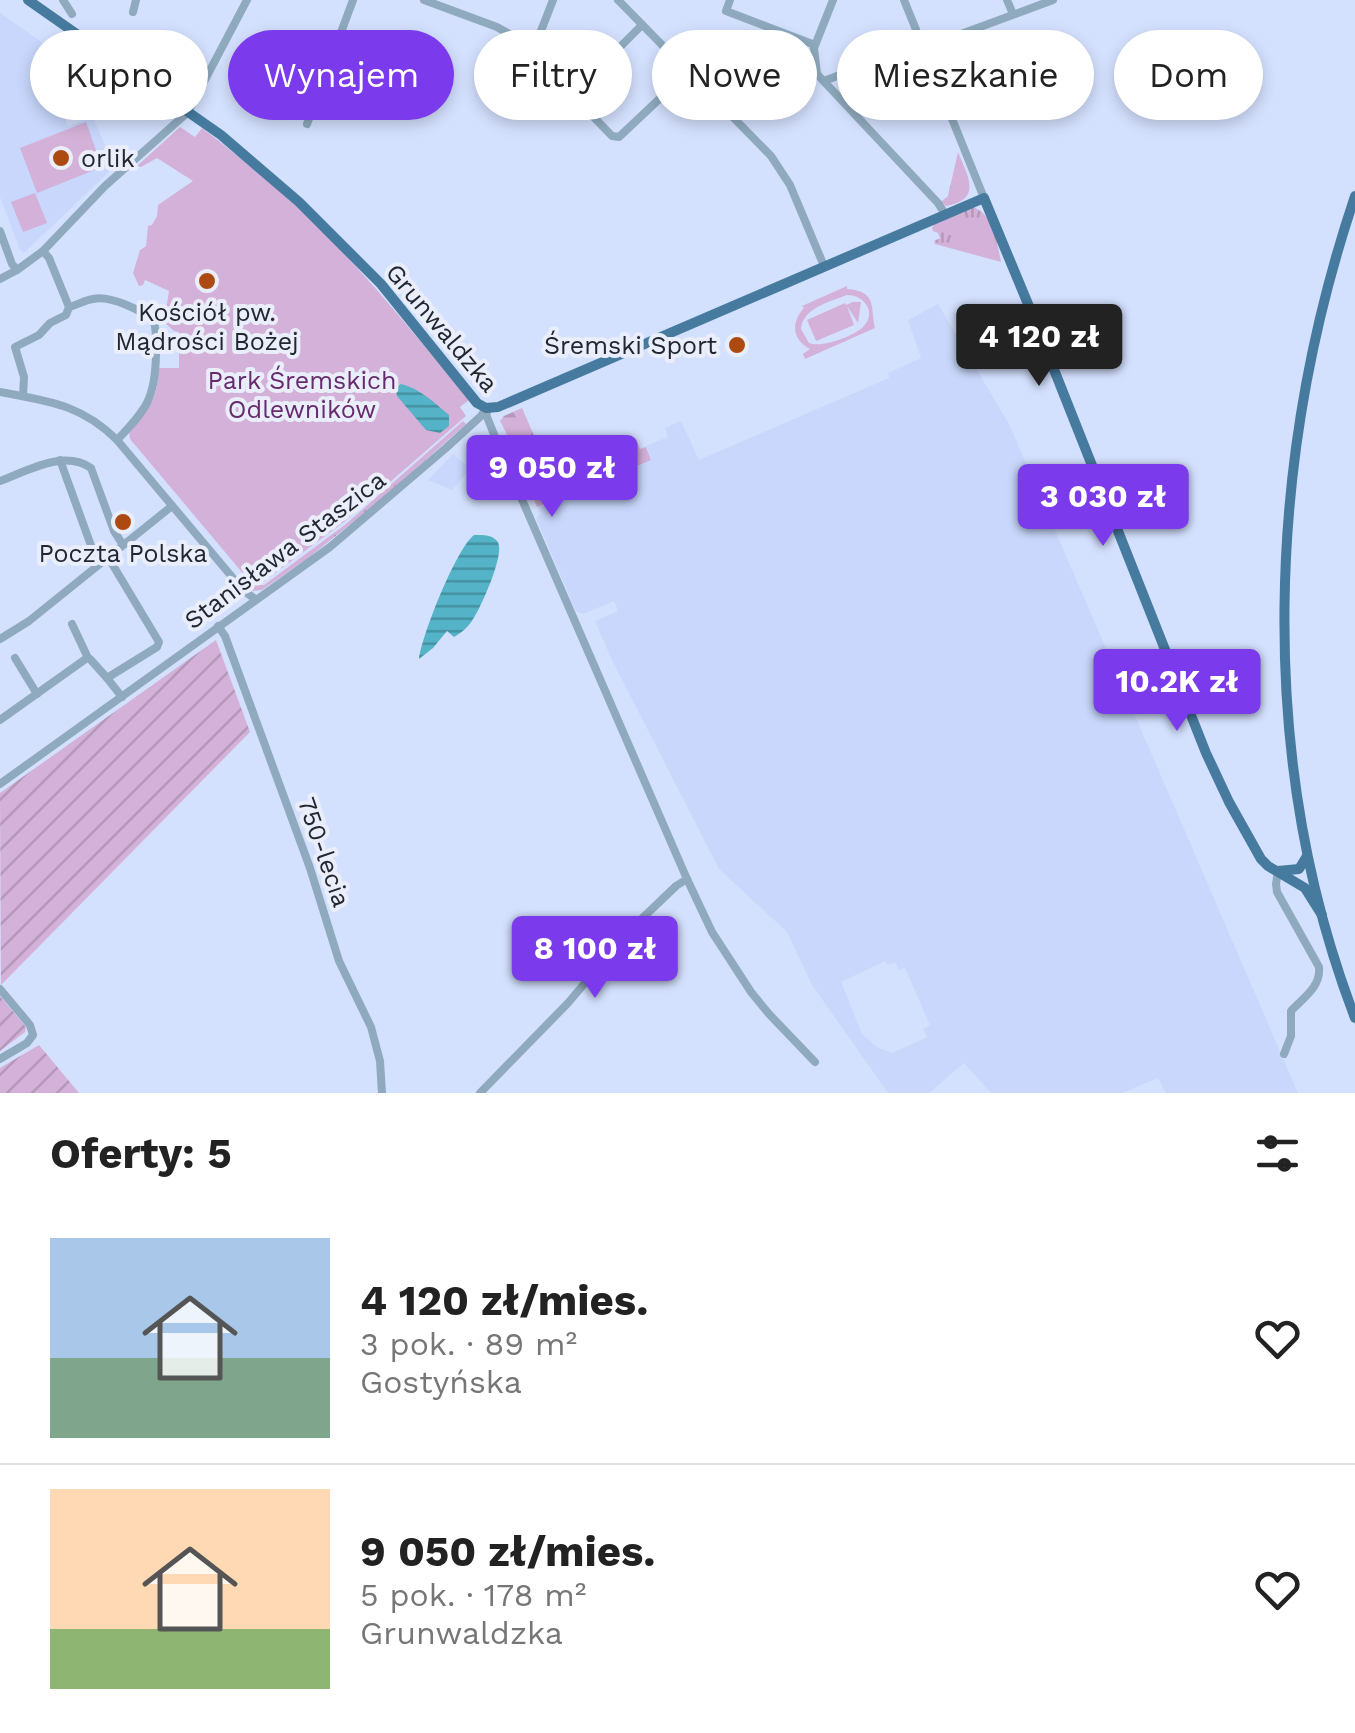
<!DOCTYPE html>
<html lang="pl">
<head>
<meta charset="utf-8">
<style>
  :root { --surface:#fff; --page:#f6f6f6; --text:#222; --muted:#767676; --line:#e0e0e0; --accent:#7c3aed }
  body { margin:0; font-family:"Work Sans",sans-serif; background:var(--page); color:var(--text); height:100vh; display:flex; flex-direction:column; font-size:38px; white-space:nowrap }
  * { box-sizing:border-box; margin:0 }
  p { font-size:32px; color:var(--muted) }
  .icon { flex:none; width:55px; height:55px; fill:none; stroke:currentColor; stroke-width:2; stroke-linecap:round; stroke-linejoin:round }
  .map { position:relative; height:1093px; overflow:hidden }
  .panel { display:flex; flex-direction:column; background:var(--surface); flex:1 }
  .panel>* { flex:none }
  .hud { position:absolute; left:30px; top:30px; width:1295px; height:90px; display:flex; gap:20px }
  .price { position:absolute; translate:-50% -85px; padding:0 22px; border-radius:10px; background:var(--accent); color:#fff; font-size:32px; line-height:65px; filter:drop-shadow(0 2px 5px #0008) }
  .price::after { content:''; position:absolute; left:50%; top:60px; width:30px; height:22px; margin-left:-15px; background:inherit; clip-path:polygon(0 0,100% 0,50% 100%) }
  .price.selected { background:#222; color:#fff }
  ul { padding:0; list-style:none }
  li { display:flex; align-items:center; gap:30px; height:250px; padding:0 50px }
  li+li { border-top:2px solid var(--line) }
  li span { display:grid; place-items:center; flex:none; width:280px; height:200px; border-radius:0px; color:#555 }
  li>.icon { margin-inline-start:auto }
  span .icon { width:120px; height:120px; fill:#fffc; stroke-width:1 }
  li b { font-size:42px }
  h2 { display:flex; justify-content:space-between; align-items:center; height:120px; padding:0 50px; font-size:42px }
  .pill { padding:0 35px; border-radius:45px; background:var(--surface); box-shadow:0 5px 15px #0003; font-size:35px; line-height:90px }
  .pill.selected { background:var(--accent); color:#fff }
  .map>svg:first-child { display:block }
</style>
</head>
<body>
<div class="map">
<svg width="1355" height="1093" viewBox="0 0 1355 1093">
  <defs>
    <pattern id="grass-tufts" width="24" height="20" patternUnits="userSpaceOnUse" patternTransform="scale(2.5)"><rect width="24" height="20" fill="#d4b1d8"/><path d="M3 7l-1-3M5 7V3M7 7l1-3M15 17l-1-3M17 17v-4M19 17l1-3" fill="none" stroke="#b698ba"/></pattern>
    <pattern id="forest-firs" width="22" height="20" patternUnits="userSpaceOnUse" patternTransform="scale(2.5)"><rect width="22" height="20" fill="#d4b1d8"/><path d="M5 1l3.5 6h-7zM16 11l3.5 6h-7z" fill="#b698ba"/></pattern>
    <pattern id="garden-furrows" width="10" height="10" patternUnits="userSpaceOnUse" patternTransform="scale(2.5)"><rect width="10" height="10" fill="#d4b1d8"/><path d="M-1 1l2-2M0 10L10 0M9 11l2-2" fill="none" stroke="#b698ba"/></pattern>
    <pattern id="water-rules" width="6" height="5" patternUnits="userSpaceOnUse" patternTransform="scale(2.5)"><rect width="6" height="5" fill="#54b3c7"/><path d="M0 2.5h6" fill="none" stroke="#4591a2"/></pattern>
  </defs>
  <rect width="100%" height="100%" fill="#d4e1fe"/>
  <g fill="#c8d7fb" fill-rule="evenodd">
    <polygon points="0,13 70,62 45,72 68,126 93,117 114,167 24,253 20,250 0,197"/>
    <path d="M938 304 1010 426 1298 1093H1166L1158 1078 1122 1093H991L964 1063 929 1093H888L812 985 787 932 719 869 612 660 595 621 618 611 614 601 583 614 576 611 536 518 540 513 538 507 651 459 646 446 668 437 665 428 681 421 699 460 889 378 888 373 921 358 908 320ZM885 961 888 965 895 962 899 970 905 968 930 1025 923 1029 927 1037 892 1053 877 1047 862 1034 841 982Z"/>
    <polygon points="453,454 470,469 452,490 428,480"/>
  </g>
  <g fill="url(#grass-tufts)">
    <path d="M958 152C968 177 983 199 946 206L941 202 948 196Z"/>
    <path d="M973 207C994 215 997 242 1001 262L935 244 934 241 940 238 938 233 933 231 932 228 935 223Z"/>
    <polygon points="463,421 466,424 377,503 308,558 262,590 252,591 246,587 249,585 264,585 346,524"/>
    <polygon points="591,438 594,439 610,476 564,495 547,458"/>
  </g>
  <g fill="url(#forest-firs)">
    <polygon points="522,408 539,447 518,456 500,421 504,416"/>
    <polygon points="636,439 640,449 646,447 651,460 620,473 610,450"/>
    <polygon points="545,459 562,497 537,507 522,470"/>
  </g>
  <g fill="#d4b1d8" fill-rule="evenodd">
    <polygon points="86,122 102,167 37,193 20,148"/>
    <path d="M180 127 195 137 202 128C249 164 296 203 337 246 383 295 426 348 469 400L460 407 466 416 344 522 263 582 251 583 130 439 129 431C148 409 159 399 158 368H179V332L174 331 164 322 169 291 145 280 143 285 139 286 133 273 140 250 146 246 148 226 152 225 157 216 158 205 193 181 157 158 141 167 137 166Z"/>
    <polygon points="35,193 47,223 23,232 11,202"/>
    <path d="M847 286V289C878 291 870 308 875 328L805 359 803 354 810 349C793 340 790 323 804 308L802 306ZM847 295C865 295 878 314 862 328 851 337 822 348 809 343L801 329C803 308 829 302 847 295Z"/>
    <polygon points="853,302 861,302 858,323 847,306 854,325 816,341 807,320 845,303 846,305"/>
  </g>
  <g fill="url(#garden-furrows)">
    <polygon points="216,640 250,732 1,985 0,793"/>
    <polygon points="0,996 26,1027 25,1032 0,1051"/>
    <polygon points="39,1045 79,1093 0,1093 0,1068"/>
  </g>
  <g fill="url(#water-rules)">
    <path d="M401 384C419 388 435 403 449 415V426L440 433 426 430 397 396 396 388Z"/>
    <path d="M474 535C482 535 491 534 497 541 507 551 480 610 472 621 467 628 461 633 454 637L447 631 433 648 419 659C422 635 456 549 474 535Z"/>
  </g>
  <g fill="none" stroke-linecap="round" stroke-linejoin="round">
    <g stroke="#8faabe" stroke-width="8">
      <polyline points="63,0 72,14"/>
      <polyline points="424,0 497,27 518,39 612,136 619,137 688,72"/>
      <polyline points="618,0 771,156 790,185 824,266"/>
      <polyline points="730,0 726,11 815,45"/>
      <polyline points="833,0 814,48 817,74 938,203 945,214"/>
      <polyline points="904,0 984,198"/>
      <polyline points="1007,0 1013,14"/>
      <polyline points="133,12 136,0"/>
      <polyline points="923,48 1053,0"/>
      <polyline points="532,54 553,0"/>
      <polyline points="824,81 921,44"/>
      <polyline points="572,95 642,25"/>
      <polyline points="307,124 353,0"/>
      <polyline points="0,231 12,264 17,270"/>
      <polyline points="0,279 17,270 43,251 105,186 188,112 247,0"/>
      <path d="M69 307C77 305 85 300 93 299 109 295 143 310 154 322 157 333 156 344 156 355 155 398 147 409 117 440"/>
      <path d="M0 392C47 401 81 404 117 440L243 590 255 599"/>
      <polyline points="23,396 24,377 15,347 39,335 50,323 66,315 69,307 49,258 43,251"/>
      <polyline points="486,408 487,417 500,449 687,879 712,932 751,992 769,1014 815,1062"/>
      <polyline points="60,460 93,551 102,562"/>
      <path d="M0 481C27 471 64 449 91 468L114 531 123 545"/>
      <polyline points="108,557 159,642 157,647 107,678 122,697"/>
      <polyline points="72,624 88,658"/>
      <polyline points="218,626 225,636 310,868 339,961 371,1027 380,1061 382,1093"/>
      <polyline points="0,639 29,621 172,506"/>
      <polyline points="15,658 37,694"/>
      <polyline points="0,720 87,658 90,659 107,678"/>
      <polyline points="0,784 330,547 446,448 481,416 486,408"/>
      <path d="M1278 871 1276 884 1277 892 1319 967C1321 987 1303 998 1291 1011V1036L1284 1054"/>
      <polyline points="0,989 30,1025 33,1035 27,1043 0,1059"/>
      <polyline points="480,1093 568,1003 628,932 676,886 687,879"/>
    </g>
    <g stroke="#467b9f" stroke-width="10">
      <polyline points="28,0 221,135 299,202 381,284 477,403 486,408 498,407 984,198 1028,304 1206,753 1229,802 1261,859 1268,866 1305,888 1322,915"/>
      <path d="M1355 196C1267 458 1255 757 1355 1018"/>
      <polyline points="1278,871 1299,869 1307,856"/>
    </g>
  </g>
  <g fill="#ad4a12" stroke="#e9eefa" stroke-width="4">
    <circle cx="61" cy="158" r="10"/>
    <circle cx="207" cy="281" r="10"/>
    <circle cx="737" cy="345" r="10"/>
    <circle cx="123" cy="522" r="10"/>
  </g>
  <g text-anchor="middle" dominant-baseline="central" stroke-width="8" stroke-linejoin="round" paint-order="stroke">
    <g font-size="25" fill="#212630" stroke="#e9eefa">
      <text x="81" y="158" text-anchor="start">orlik</text>
      <text x="207" y="312">Kościół pw.<tspan x="207" dy="29">Mądrości Bożej</tspan></text>
      <text x="717" y="345" text-anchor="end">Śremski Sport</text>
      <text x="123" y="553">Poczta Polska</text>
    </g>
    <g font-size="25" fill="#212630" stroke="#e9eefa">
      <text transform="translate(442 328) rotate(50)">Grunwaldzka</text>
      <text transform="translate(285 550) rotate(-37)">Stanisława Staszica</text>
      <text transform="translate(324 852) rotate(71)">750-lecia</text>
    </g>
    <g font-size="25" fill="#652b6d" stroke="#e9eefa">
      <text x="302" y="380">Park Śremskich<tspan x="302" dy="29">Odlewników</tspan></text>
    </g>
  </g>
</svg>
<b class="price selected" style="left:1039px;top:389px">4 120 zł</b>
<b class="price" style="left:552px;top:520px">9 050 zł</b>
<b class="price" style="left:1103px;top:549px">3 030 zł</b>
<b class="price" style="left:1177px;top:734px">10.2K zł</b>
<b class="price" style="left:595px;top:1001px">8 100 zł</b>
<div class="hud">
<a class="pill">Kupno</a>
<a class="pill selected">Wynajem</a>
<a class="pill">Filtry</a>
<a class="pill">Nowe</a>
<a class="pill">Mieszkanie</a>
<a class="pill">Dom</a>
</div>
</div>
<section class="panel">
<h2>Oferty: 5<svg class="icon" aria-label="filters" viewBox="0 0 24 24"><path d="M4 7h16M4 17h16"/><circle cx="9" cy="7" r="2"/><circle cx="15" cy="17" r="2"/></svg></h2>
<ul>
<li><span style="background:linear-gradient(#a9c7e8 60%,#7fa58c 0)"><svg class="icon" aria-label="home" viewBox="0 0 24 24"><path d="M3 11l9-7 9 7M6 9v11h12V9"/></svg></span><div><b>4 120 zł/mies.</b><p>3 pok. · 89 m²</p><p>Gostyńska</p></div><svg class="icon" aria-label="heart" viewBox="0 0 24 24"><path d="M12 20l-8-8c-3-5 5-10 8-4 3-6 11-1 8 4z"/></svg></li>
<li><span style="background:linear-gradient(#ffd9b3 70%,#8fb573 0)"><svg class="icon" aria-label="home" viewBox="0 0 24 24"><path d="M3 11l9-7 9 7M6 9v11h12V9"/></svg></span><div><b>9 050 zł/mies.</b><p>5 pok. · 178 m²</p><p>Grunwaldzka</p></div><svg class="icon" aria-label="heart" viewBox="0 0 24 24"><path d="M12 20l-8-8c-3-5 5-10 8-4 3-6 11-1 8 4z"/></svg></li>
</ul>
</section>
</body>
</html>
